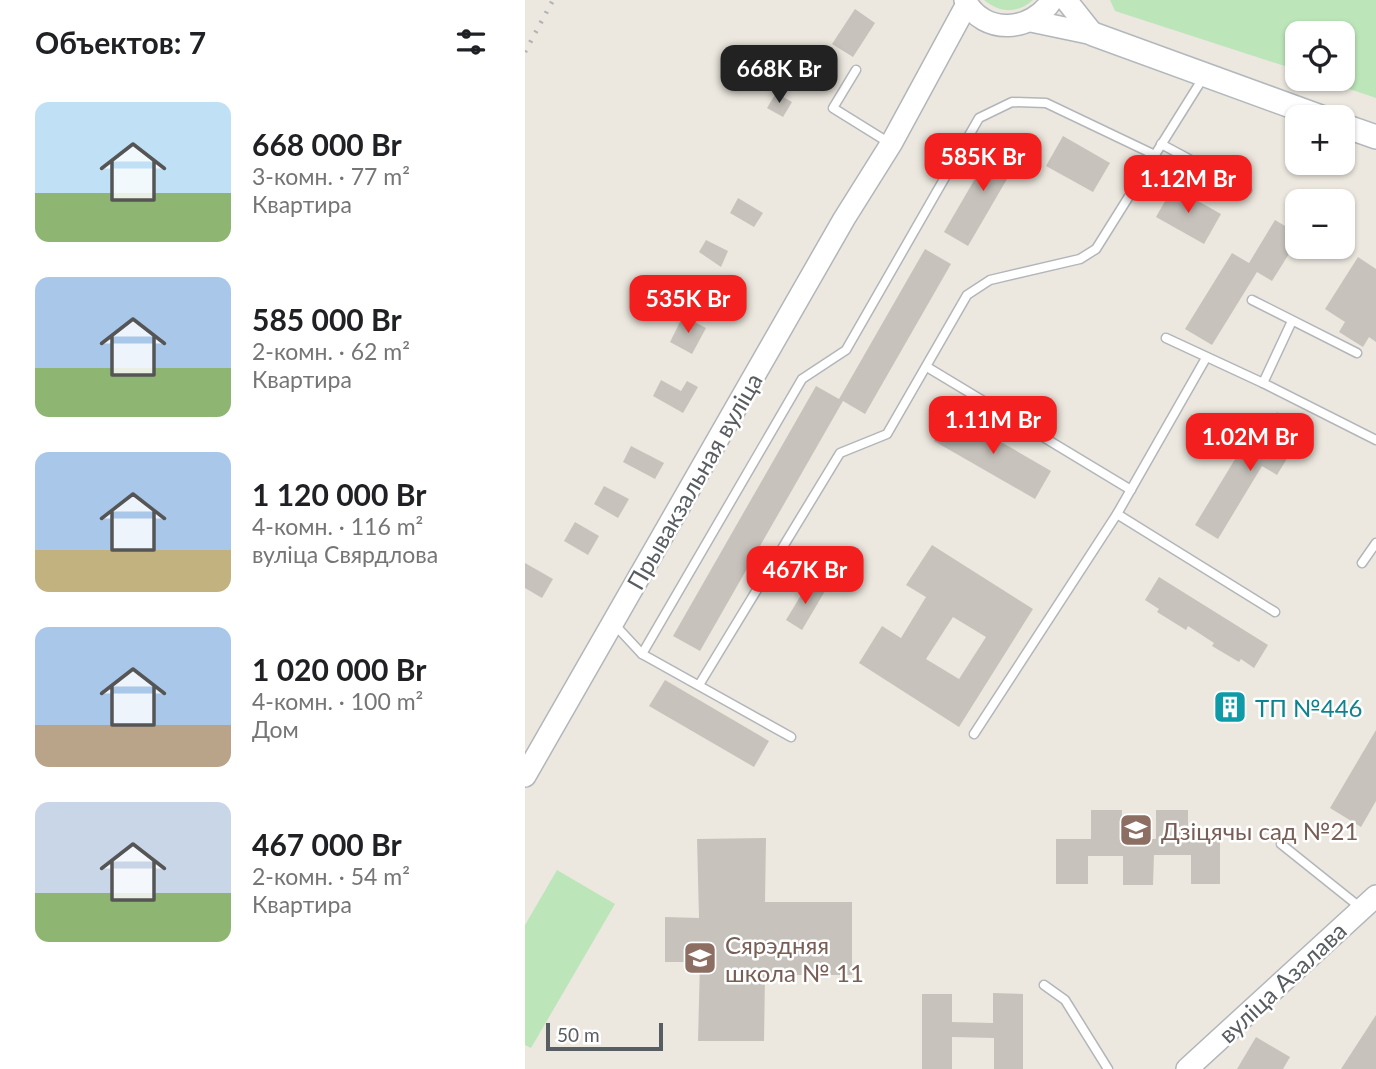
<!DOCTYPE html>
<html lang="ru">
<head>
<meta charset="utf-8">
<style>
  :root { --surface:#fff; --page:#f2f2f2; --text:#202124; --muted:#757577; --accent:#f31f1e }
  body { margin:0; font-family:Lato,sans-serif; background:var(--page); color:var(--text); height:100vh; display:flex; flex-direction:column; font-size:26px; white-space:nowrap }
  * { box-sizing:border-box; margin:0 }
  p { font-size:23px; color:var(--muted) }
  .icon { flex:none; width:38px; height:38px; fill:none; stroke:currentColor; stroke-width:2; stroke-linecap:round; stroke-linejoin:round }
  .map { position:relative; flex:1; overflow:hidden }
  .panel { display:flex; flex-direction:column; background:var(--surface); width:525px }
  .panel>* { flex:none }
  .controls { position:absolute; left:760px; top:21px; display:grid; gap:14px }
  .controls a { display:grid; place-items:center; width:70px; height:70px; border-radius:14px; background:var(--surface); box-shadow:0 2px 5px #0004; font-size:35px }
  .scale { position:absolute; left:21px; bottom:18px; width:117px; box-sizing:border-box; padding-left:7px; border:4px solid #585d61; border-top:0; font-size:19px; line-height:24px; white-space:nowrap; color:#585d61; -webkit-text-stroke:5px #fff; paint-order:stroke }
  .price { position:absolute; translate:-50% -60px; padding:0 16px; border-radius:14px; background:var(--accent); color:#fff; font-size:23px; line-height:46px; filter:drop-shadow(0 2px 4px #0008) }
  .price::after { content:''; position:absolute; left:50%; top:42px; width:21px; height:16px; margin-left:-10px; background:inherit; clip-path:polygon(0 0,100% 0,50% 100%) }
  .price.selected { background:#222; color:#fff }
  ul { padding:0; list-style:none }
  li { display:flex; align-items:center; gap:21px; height:175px; padding:0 35px }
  li span { display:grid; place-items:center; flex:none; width:196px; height:140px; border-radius:14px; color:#555 }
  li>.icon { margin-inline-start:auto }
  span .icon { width:84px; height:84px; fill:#fffc; stroke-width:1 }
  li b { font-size:30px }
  h2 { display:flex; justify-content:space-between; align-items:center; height:84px; padding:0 35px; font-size:30px }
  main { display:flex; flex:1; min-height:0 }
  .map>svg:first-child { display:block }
</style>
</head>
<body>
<main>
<section class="panel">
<h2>Объектов: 7<svg class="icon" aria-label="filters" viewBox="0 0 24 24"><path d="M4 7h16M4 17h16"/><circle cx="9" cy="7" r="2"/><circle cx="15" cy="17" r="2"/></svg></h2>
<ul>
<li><span style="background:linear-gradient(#bfe0f5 65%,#8fb573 0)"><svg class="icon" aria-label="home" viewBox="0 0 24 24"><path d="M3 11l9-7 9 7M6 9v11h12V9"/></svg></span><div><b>668 000 Br</b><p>3-комн. · 77 m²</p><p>Квартира</p></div></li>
<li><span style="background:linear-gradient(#a9c7e8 65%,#8fb573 0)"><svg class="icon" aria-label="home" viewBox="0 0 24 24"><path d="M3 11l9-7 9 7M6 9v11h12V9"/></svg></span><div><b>585 000 Br</b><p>2-комн. · 62 m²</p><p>Квартира</p></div></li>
<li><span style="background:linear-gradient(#a9c7e8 70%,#c2b280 0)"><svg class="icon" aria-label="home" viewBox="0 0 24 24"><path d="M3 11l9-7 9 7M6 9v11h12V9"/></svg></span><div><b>1 120 000 Br</b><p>4-комн. · 116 m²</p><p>вуліца Свярдлова</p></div></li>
<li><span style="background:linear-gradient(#a9c7e8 70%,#b9a48a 0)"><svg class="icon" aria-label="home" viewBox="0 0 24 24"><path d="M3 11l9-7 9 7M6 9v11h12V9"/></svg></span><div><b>1 020 000 Br</b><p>4-комн. · 100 m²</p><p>Дом</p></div></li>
<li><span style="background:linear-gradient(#c9d6e8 65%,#8fb573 0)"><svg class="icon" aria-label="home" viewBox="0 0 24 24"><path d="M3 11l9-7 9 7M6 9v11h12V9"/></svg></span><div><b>467 000 Br</b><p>2-комн. · 54 m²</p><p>Квартира</p></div></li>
</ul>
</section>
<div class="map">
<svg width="851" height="1069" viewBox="0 0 851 1069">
  <rect width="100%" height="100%" fill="#ece8df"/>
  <g fill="#bce6b9">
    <path d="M459 0H508C493 14 474 13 459 0Z"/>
    <polygon points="585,0 851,0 851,98 795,79 817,79 817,33 772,33 772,70 590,11"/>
    <polygon points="32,870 90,904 6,1048 0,1045 0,925"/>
  </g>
  <g fill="#c7c3bc" fill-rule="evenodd">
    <polygon points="330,9 350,23 328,57 307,44"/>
    <polygon points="251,93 267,102 258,117 242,108"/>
    <polygon points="538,136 585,163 568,192 521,166"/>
    <polygon points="472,141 496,155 443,246 419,232"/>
    <polygon points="648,187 696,214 679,244 631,217"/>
    <polygon points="213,198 238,213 229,227 205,213"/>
    <polygon points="750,220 772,233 772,241 747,281 732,272 687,345 660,329 707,253 724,263"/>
    <polygon points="181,240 203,251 196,267 174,252"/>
    <polygon points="400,249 426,264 340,414 318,401 175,651 148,636 291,386 314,399"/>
    <polygon points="833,257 851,269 851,342 844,337 838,347 814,332 820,322 800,309"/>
    <polygon points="158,316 181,328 167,354 145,342"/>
    <polygon points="136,380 156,391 162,381 173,387 158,413 128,396"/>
    <polygon points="752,412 780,429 752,475 737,466 693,539 670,525 715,451 725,457"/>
    <polygon points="426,413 526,471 510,499 409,441"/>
    <polygon points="106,446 139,463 130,479 98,462"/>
    <polygon points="79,486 104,499 93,518 69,504"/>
    <polygon points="50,522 74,536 63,555 39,541"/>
    <path d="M407 545 508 609 434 727 334 663 357 626 376 638 401 597 381 585ZM428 617 461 637 434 679 401 659Z"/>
    <polygon points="0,563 28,579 17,598 0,588"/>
    <polygon points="634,577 743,645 729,668 716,659 714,662 687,646 689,643 663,626 661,630 632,612 634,609 620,600"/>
    <polygon points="284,582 300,591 277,630 261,620"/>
    <polygon points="140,680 244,741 229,767 124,706"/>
    <polygon points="851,730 851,801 836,827 805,808"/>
    <polygon points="566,810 597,810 596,839 631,839 631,810 663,810 663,838 695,838 695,884 666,884 666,855 629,855 628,885 598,885 598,856 563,856 563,884 531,884 531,839 566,839"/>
    <polygon points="241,838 240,902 327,902 327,975 240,975 239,1041 173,1041 175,962 140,962 140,917 174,918 172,839"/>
    <polygon points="468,993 498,994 498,1069 469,1069 469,1038 427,1037 427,1069 397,1069 397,994 427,994 427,1022 468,1023"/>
    <polygon points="851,1015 851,1069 816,1069"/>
    <polygon points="731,1037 765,1057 758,1069 712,1069"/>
  </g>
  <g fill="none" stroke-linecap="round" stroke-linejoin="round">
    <defs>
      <g id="service">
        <polyline points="331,70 308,108 366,144"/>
        <polyline points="636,144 722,190"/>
        <polyline points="727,300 832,353"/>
        <polyline points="641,338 738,383 851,440"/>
        <polyline points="402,367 606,490"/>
        <polyline points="738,383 767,321"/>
        <polyline points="592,514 750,612"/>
        <polyline points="837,563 851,543"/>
        <polyline points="90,625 117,654 266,737"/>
        <polyline points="117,654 277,379 321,350 454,118 487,102 521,103 630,155"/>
        <polyline points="174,685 315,453 362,434 442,295 465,280 555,259 571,249 678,78"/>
        <polyline points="449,734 592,514 681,358"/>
        <polyline points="756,844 836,908"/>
        <polyline points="519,985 540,1000 583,1069"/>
      </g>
      <g id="tertiary">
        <path d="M440 0C459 36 507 32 527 0"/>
        <polyline points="541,0 568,34"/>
        <polyline points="506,21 568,34"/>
        <polyline points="0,776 319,219 366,144 442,4"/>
        <polyline points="662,1069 851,896"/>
      </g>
      <g id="secondary">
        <polyline points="568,34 796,117"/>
        <polyline points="817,125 851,137"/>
      </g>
    </defs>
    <use href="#service" stroke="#b2b6bb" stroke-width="11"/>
    <use href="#tertiary" stroke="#b2b6bb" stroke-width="24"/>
    <use href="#secondary" stroke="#b3b8bd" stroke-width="26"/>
    <use href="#service" stroke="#fff" stroke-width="8"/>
    <use href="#tertiary" stroke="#fff" stroke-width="21"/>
    <use href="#secondary" stroke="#fff" stroke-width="23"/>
    <polyline stroke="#b1b2b2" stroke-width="4.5" stroke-dasharray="2 9" stroke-linecap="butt" points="0,52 28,0"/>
  </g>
  <defs>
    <symbol id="building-square" viewBox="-11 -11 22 22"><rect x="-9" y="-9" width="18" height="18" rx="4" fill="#0f9aa8" stroke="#fff"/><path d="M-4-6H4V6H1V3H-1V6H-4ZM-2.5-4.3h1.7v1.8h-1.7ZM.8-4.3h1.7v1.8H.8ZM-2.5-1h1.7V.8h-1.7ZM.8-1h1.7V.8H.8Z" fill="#fff"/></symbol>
    <symbol id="school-square" viewBox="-11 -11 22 22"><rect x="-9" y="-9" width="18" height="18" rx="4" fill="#8d6e63" stroke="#fff"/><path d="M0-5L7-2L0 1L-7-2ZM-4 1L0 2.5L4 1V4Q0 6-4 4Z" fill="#fff"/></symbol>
  </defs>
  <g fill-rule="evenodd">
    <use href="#building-square" x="686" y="688" width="38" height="38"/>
    <use href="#school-square" x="592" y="811" width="38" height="38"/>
    <use href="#school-square" x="156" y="939" width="38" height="38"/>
  </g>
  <g text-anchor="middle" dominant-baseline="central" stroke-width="5" stroke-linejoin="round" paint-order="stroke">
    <g font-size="24" fill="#585d61" stroke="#fff">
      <text transform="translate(169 481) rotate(-60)">Прывакзальная вуліца</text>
      <text transform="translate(757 982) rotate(-43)">вуліца Азалава</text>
    </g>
    <g font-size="24" fill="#0d838f" stroke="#fff" text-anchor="start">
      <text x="730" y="707">ТП №446</text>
    </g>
    <g font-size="24" fill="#785e54" stroke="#fff" text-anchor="start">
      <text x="636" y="830">Дзіцячы сад №21</text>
      <text x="200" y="944">Сярэдняя<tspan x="200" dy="28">школа № 11</tspan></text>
    </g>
  </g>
</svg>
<div class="controls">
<a><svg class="icon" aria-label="locate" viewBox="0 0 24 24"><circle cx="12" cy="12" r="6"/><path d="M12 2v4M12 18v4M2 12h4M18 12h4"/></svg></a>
<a>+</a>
<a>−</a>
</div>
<div class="scale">50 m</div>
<b class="price selected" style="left:254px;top:105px">668K Br</b>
<b class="price" style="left:458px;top:193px">585K Br</b>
<b class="price" style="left:663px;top:215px">1.12M Br</b>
<b class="price" style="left:163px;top:335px">535K Br</b>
<b class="price" style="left:468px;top:456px">1.11M Br</b>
<b class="price" style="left:725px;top:473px">1.02M Br</b>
<b class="price" style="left:280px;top:606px">467K Br</b>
</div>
</main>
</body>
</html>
